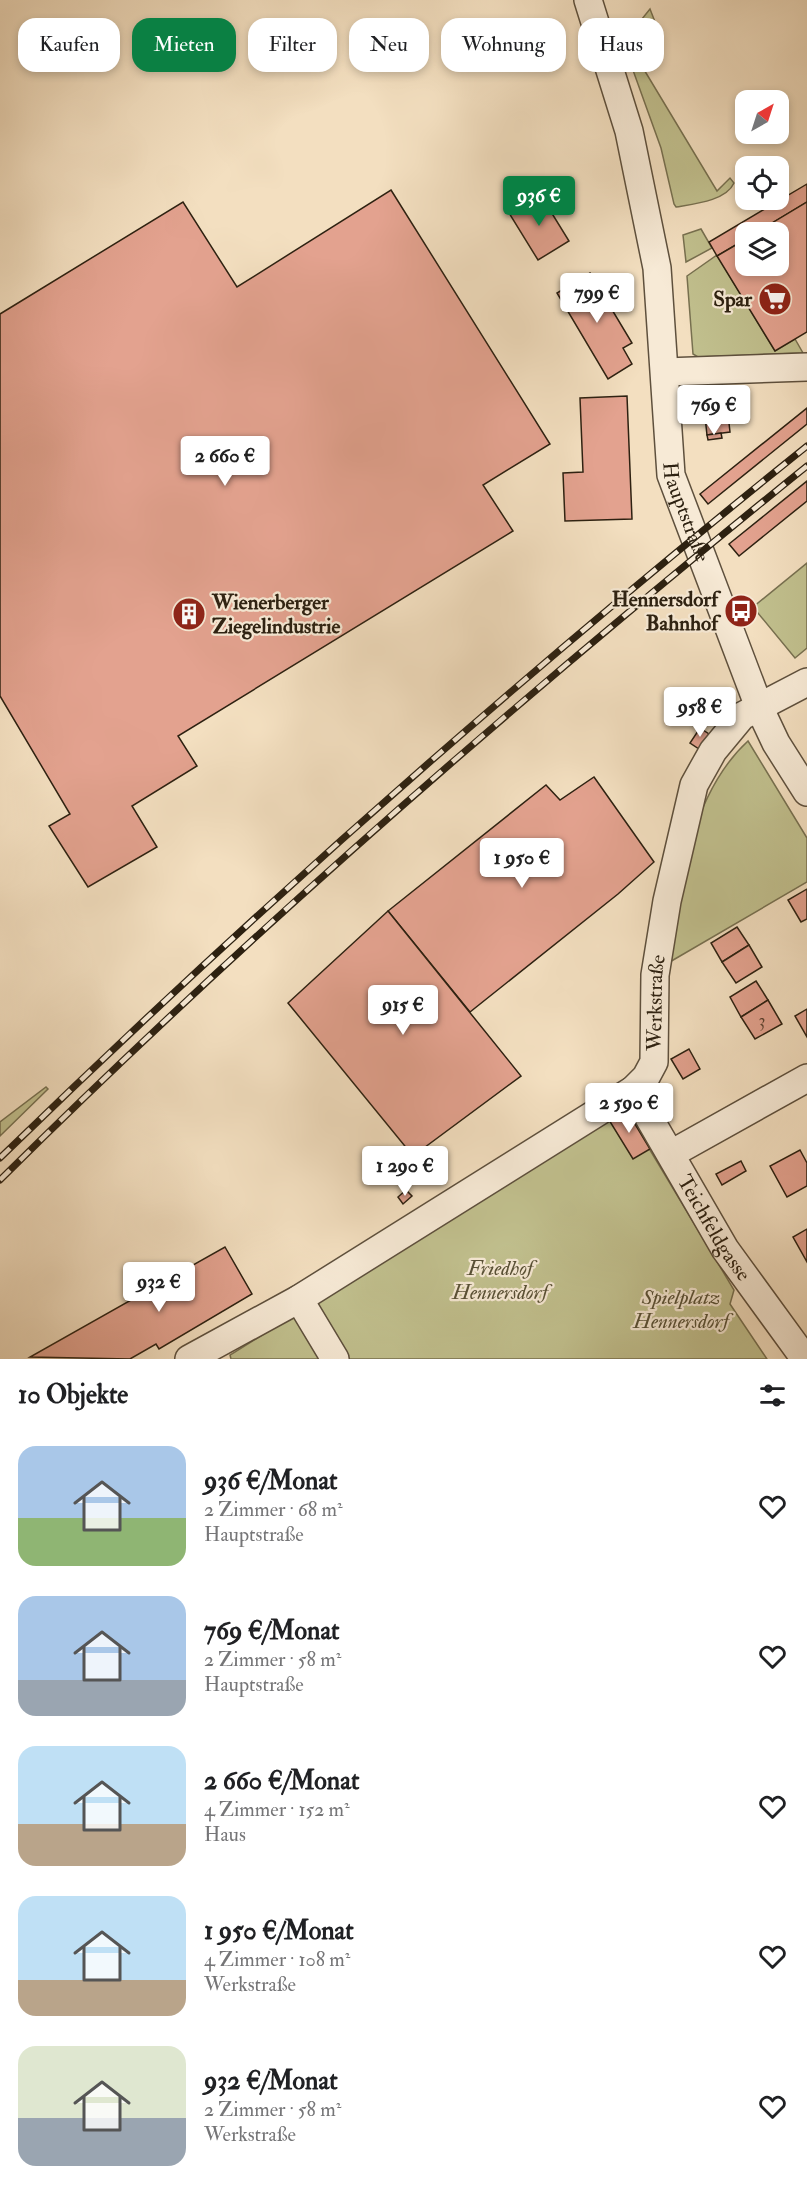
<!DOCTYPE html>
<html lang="de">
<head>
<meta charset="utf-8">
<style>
  :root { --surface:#fff; --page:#f6f6f6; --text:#202124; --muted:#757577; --accent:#0b8043 }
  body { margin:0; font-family:"IM FELL Double Pica",serif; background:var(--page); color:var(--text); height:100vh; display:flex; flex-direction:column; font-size:22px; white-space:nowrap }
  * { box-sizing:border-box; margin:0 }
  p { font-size:20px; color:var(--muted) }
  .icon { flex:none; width:33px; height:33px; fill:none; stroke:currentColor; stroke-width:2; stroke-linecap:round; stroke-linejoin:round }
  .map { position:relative; height:1359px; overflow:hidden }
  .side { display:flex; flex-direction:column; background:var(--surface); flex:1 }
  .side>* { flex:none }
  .hud { position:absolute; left:18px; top:18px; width:771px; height:54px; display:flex; gap:12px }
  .needle { width:39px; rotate:39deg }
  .buttons { position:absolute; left:735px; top:90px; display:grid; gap:12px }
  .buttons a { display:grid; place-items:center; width:54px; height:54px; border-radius:12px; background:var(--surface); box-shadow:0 3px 9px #0003; font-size:30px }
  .price { position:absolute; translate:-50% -51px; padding:0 14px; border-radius:6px; background:#fff; color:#222; font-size:20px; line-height:39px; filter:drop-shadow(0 2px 3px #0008) }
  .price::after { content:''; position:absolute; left:50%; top:36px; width:18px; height:14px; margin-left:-9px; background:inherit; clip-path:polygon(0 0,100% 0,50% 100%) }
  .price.active { background:var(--accent); color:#fff }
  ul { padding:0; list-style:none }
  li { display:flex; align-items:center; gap:18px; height:150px; padding:0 18px }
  li span { display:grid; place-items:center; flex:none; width:168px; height:120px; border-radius:18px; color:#555 }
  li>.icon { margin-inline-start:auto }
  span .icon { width:72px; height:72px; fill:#fffc; stroke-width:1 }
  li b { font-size:26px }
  h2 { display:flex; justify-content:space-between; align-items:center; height:72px; padding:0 18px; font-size:26px }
  .pill { padding:0 21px; border-radius:18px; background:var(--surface); box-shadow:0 3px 9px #0003; font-size:21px; line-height:54px }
  .pill.active { background:var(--accent); color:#fff }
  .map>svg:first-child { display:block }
</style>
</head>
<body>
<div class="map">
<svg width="807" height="1359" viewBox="0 0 807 1359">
  <rect width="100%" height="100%" fill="#f3dfc0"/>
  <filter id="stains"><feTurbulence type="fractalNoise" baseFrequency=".00333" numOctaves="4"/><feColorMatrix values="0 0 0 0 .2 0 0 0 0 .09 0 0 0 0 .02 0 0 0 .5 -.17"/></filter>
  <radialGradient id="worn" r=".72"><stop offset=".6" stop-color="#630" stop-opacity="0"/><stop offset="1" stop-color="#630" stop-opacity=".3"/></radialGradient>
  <g fill="#c1c08e" stroke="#777050" stroke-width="1.5">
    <path d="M650 9 657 27 634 53 717 191 730 178 734 183C726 201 693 204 676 207L674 204 661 148 625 48 629 35Z"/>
    <polygon points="701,229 712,248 686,262 683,235"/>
    <polygon points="717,255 775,351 795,339 803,353 698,357 693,354 687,276"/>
    <polygon points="807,563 807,648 795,658 753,607"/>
    <path d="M748 741 807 838V882L668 963C675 891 692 792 748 741Z"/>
    <polygon points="46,1087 48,1089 0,1136 0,1122"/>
    <polygon points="626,1110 734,1290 730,1304 767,1359 231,1359 230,1355"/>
  </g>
  <g fill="#e3a28f" stroke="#2d2111" stroke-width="1.5">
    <polygon points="807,184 807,202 757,232 746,232 746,239 717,256 709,242"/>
    <polygon points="391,190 550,444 483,485 513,531 178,736 197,766 132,806 157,847 88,887 49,826 70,814 0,696 0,314 183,202 237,287"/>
    <polygon points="540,194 569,241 538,260 509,213"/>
    <polygon points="807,202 807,332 775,351 717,256 746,239 746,266 778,266 778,232 757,232"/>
    <polygon points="590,273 632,343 623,348 632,364 608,379 557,293"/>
    <polygon points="627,396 632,519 565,521 563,473 583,472 580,398"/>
    <polygon points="726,396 730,432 707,435 703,398"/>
    <polygon points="807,408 807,424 708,504 700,494"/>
    <polygon points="721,433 722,438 708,440 707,435"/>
    <polygon points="807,481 807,501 739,556 729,544"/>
    <polygon points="700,728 709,734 699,749 690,743"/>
    <polygon points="594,777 654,862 618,894 470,1012 388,911 546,785 560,800"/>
    <polygon points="807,889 807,919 801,922 788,900"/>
    <polygon points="388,911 521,1076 413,1156 288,1003"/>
    <polygon points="737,927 749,945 722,962 711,943"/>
    <polygon points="749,945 762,967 736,983 722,962"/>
    <polygon points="756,981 768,1000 741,1017 730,997"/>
    <polygon points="768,1000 782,1024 755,1039 741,1017"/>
    <polygon points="807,1009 807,1037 795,1016"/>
    <polygon points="689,1049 700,1069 683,1079 671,1059"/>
    <polygon points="626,1109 650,1149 633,1159 609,1120"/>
    <polygon points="800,1150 807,1163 807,1186 787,1197 770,1166"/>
    <polygon points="741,1161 746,1171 722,1185 716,1174"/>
    <polygon points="406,1190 412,1196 403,1204 398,1197"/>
    <polygon points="807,1229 807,1262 793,1237"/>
    <polygon points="225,1247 252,1294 159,1349 156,1344 130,1359 30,1357"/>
  </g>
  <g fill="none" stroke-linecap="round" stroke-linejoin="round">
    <defs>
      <g id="minor">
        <path id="s1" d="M588 0 629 131 657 268 671 475 759 707 776 743 807 792"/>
        <polyline points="665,372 807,367"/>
        <path id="s2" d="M633 1090 725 1249 805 1359"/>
        <polyline points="671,1154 807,1078"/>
        <polyline points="299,1299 335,1359"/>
        <path id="s3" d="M189 1359 299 1299 633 1090 646 1077 654 1062 655 975 667 901 694 785 713 751 742 716 807 682"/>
      </g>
    </defs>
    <use href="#minor" stroke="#5e503d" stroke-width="30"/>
    <use href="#minor" stroke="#f7ead6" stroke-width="27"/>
    <defs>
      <g id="rail">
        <path d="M0 1158C257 908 527 671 807 446"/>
        <path d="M0 1180C255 927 528 691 807 466"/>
      </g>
    </defs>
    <use href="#rail" stroke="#2d2111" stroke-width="7"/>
    <use href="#rail" stroke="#f7ead6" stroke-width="4.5" stroke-dasharray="14" stroke-linecap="butt"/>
  </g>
  <defs>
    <symbol id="supermarket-disc" viewBox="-11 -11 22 22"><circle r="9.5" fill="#8f2418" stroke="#f7ead6"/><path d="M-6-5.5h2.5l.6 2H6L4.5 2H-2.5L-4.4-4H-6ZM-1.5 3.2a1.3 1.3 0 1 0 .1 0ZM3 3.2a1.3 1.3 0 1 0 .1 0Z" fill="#fff"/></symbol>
    <symbol id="bus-disc" viewBox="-11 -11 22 22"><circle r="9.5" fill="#8f2418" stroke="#f7ead6"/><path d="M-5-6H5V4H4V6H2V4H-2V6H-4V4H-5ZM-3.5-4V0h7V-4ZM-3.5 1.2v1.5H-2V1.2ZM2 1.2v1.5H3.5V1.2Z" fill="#fff"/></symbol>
    <symbol id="building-disc" viewBox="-11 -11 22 22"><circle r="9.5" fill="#8f2418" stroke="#f7ead6"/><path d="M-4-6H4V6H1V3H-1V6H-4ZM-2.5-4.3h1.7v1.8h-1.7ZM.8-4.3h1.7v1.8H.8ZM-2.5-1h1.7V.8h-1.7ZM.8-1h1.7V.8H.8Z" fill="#fff"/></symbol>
  </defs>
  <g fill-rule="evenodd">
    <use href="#supermarket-disc" x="756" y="280" width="38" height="38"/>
    <use href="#bus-disc" x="722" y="592" width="38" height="38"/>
    <use href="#building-disc" x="170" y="595" width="38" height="38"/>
  </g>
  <g text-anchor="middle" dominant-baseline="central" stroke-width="4.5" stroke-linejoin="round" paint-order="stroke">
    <g font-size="18" fill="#5a4130">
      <text x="762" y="1020">3</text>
    </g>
    <g font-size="21" font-weight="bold" fill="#2d2111" stroke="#f7ead6" text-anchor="end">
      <text x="752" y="299">Spar</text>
      <text x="718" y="599">Hennersdorf<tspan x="718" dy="24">Bahnhof</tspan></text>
      <text x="212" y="602" text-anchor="start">Wienerberger<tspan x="212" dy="24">Ziegelindustrie</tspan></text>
    </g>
    <g font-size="21" fill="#2d2111" stroke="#f7ead6">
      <text stroke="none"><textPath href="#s1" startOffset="524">Hauptstraße</textPath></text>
      <text stroke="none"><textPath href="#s3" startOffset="614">Werkstraße</textPath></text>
      <text stroke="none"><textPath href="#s2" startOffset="160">Teichfeldgasse</textPath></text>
    </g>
    <g font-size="21" font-style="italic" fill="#595136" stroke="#f7ead6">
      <text x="500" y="1268">Friedhof<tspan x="500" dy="24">Hennersdorf</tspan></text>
      <text x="681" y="1297">Spielplatz<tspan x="681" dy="24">Hennersdorf</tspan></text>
    </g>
  </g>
  <rect width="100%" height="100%" filter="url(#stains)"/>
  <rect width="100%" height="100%" fill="url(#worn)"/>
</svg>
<div class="buttons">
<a><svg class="needle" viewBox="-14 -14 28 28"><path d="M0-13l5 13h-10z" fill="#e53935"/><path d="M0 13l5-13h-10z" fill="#757577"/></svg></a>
<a><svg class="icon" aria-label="locate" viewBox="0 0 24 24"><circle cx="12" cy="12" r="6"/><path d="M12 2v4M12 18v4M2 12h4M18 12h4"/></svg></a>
<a><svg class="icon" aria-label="layers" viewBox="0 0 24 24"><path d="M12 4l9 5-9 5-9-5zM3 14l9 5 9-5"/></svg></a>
</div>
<b class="price active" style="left:539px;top:227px">936 €</b>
<b class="price" style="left:597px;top:324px">799 €</b>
<b class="price" style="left:714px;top:436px">769 €</b>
<b class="price" style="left:225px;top:487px">2 660 €</b>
<b class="price" style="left:700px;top:738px">958 €</b>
<b class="price" style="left:522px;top:889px">1 950 €</b>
<b class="price" style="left:403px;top:1036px">915 €</b>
<b class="price" style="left:629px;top:1134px">2 590 €</b>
<b class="price" style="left:405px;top:1197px">1 290 €</b>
<b class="price" style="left:159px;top:1313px">932 €</b>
<div class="hud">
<a class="pill">Kaufen</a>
<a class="pill active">Mieten</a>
<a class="pill">Filter</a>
<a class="pill">Neu</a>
<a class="pill">Wohnung</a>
<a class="pill">Haus</a>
</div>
</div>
<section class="side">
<h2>10 Objekte<svg class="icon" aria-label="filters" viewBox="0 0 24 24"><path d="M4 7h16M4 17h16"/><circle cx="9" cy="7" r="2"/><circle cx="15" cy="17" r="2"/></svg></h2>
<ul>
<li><span style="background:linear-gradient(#a9c7e8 60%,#8fb573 0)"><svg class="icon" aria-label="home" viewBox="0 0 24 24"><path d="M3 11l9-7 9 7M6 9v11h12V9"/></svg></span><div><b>936 €/Monat</b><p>2 Zimmer · 68 m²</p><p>Hauptstraße</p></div><svg class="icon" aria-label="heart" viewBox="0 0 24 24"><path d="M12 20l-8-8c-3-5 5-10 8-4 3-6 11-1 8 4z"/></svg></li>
<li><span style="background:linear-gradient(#a9c7e8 70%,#9aa5b1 0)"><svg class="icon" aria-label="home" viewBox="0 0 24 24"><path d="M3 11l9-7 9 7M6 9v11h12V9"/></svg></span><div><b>769 €/Monat</b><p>2 Zimmer · 58 m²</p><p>Hauptstraße</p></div><svg class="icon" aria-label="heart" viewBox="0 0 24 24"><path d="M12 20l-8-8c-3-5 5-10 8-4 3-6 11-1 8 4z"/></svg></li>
<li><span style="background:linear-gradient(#bfe0f5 65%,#b9a48a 0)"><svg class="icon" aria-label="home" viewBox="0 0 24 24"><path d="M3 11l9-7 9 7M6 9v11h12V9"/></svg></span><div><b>2 660 €/Monat</b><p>4 Zimmer · 152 m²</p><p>Haus</p></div><svg class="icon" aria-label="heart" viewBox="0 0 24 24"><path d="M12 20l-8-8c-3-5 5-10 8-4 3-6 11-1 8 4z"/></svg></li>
<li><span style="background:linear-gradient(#bfe0f5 70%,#b9a48a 0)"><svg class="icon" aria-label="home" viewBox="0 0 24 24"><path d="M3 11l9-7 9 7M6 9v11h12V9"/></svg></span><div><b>1 950 €/Monat</b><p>4 Zimmer · 108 m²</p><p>Werkstraße</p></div><svg class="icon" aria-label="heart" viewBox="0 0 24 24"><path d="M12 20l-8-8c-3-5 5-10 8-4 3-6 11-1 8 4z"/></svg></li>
<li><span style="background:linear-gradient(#dfe7d0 60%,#9aa5b1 0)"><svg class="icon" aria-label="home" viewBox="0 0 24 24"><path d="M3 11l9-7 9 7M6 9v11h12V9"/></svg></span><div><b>932 €/Monat</b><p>2 Zimmer · 58 m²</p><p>Werkstraße</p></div><svg class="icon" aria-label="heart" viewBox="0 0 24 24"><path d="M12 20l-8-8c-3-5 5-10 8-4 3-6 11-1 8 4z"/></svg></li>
</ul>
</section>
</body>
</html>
